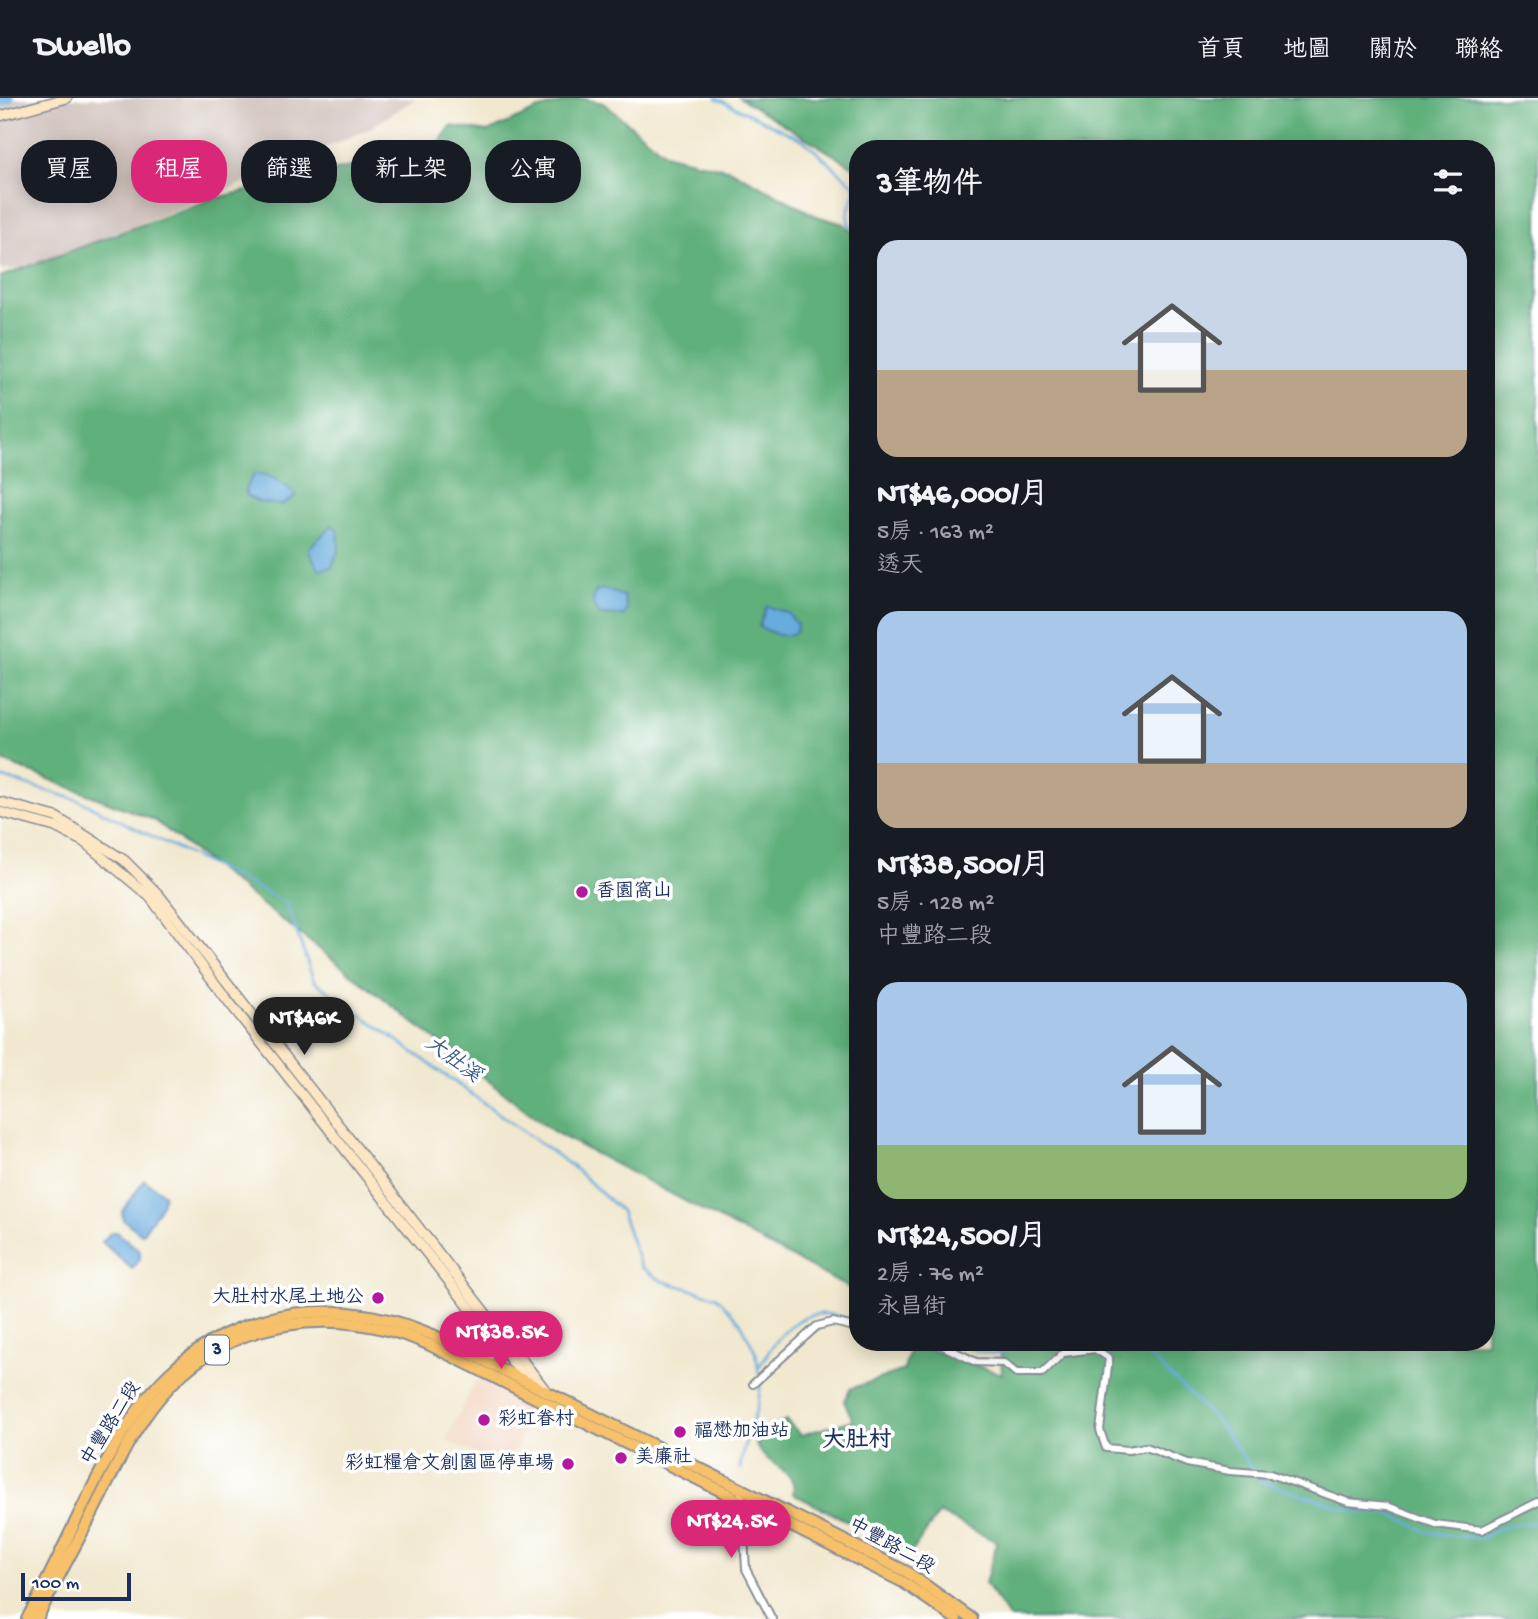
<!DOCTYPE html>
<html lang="zh-TW">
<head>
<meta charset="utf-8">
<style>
  :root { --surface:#171b24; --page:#20242c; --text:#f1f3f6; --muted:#9ea1a6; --line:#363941; --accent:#db2777 }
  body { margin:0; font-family:"Gochi Hand","LXGW WenKai TC",sans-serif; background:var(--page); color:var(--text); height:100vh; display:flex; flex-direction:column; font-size:26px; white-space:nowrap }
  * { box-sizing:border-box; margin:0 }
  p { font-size:23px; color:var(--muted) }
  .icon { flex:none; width:38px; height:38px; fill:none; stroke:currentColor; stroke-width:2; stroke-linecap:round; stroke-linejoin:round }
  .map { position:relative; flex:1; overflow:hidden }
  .drawer { position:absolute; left:849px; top:42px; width:646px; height:1211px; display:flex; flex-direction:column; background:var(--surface); border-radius:28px; box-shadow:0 4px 18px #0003 }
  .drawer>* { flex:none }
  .banner { position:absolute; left:21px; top:42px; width:665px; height:63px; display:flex; gap:14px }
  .scale { position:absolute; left:21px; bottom:18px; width:110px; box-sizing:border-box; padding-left:7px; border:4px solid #1b2f5e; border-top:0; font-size:19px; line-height:24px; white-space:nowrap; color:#1b2f5e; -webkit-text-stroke:5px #fff; paint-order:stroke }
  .price { position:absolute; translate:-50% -60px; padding:0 16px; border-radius:24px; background:var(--accent); color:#fff; font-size:23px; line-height:46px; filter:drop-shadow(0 2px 4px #0008) }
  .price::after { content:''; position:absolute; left:50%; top:42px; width:21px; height:16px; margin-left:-10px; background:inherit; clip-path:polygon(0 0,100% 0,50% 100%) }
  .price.active { background:#222; color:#fff }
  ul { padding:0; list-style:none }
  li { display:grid; align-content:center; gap:14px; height:371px; padding:0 28px }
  li span { display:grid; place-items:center; height:217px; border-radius:21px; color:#555 }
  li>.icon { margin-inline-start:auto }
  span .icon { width:126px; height:126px; fill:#fffc; stroke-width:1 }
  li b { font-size:30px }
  h2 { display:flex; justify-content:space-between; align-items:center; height:84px; padding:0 28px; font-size:30px }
  .pill { padding:0 24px; border-radius:28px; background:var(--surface); box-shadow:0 4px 18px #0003; font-size:24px; line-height:63px }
  .pill.active { background:var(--accent); color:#fff }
  header { display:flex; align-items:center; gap:42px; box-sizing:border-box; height:98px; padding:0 35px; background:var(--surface); border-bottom:2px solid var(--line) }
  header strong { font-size:33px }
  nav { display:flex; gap:38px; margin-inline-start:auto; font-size:24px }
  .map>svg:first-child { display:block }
</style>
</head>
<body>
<header>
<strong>Dwello</strong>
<nav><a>首頁</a><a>地圖</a><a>關於</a><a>聯絡</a></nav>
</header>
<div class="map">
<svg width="1538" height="1521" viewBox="0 0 1538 1521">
  <rect width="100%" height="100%" fill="#fff"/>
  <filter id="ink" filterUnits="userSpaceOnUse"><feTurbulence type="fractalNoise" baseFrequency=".0143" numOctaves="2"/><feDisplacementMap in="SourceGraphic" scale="14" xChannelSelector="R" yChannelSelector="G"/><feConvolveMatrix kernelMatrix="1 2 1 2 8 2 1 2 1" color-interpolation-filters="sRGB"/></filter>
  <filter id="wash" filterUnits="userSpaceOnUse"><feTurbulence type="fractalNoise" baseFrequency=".00686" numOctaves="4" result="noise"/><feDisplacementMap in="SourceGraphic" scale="28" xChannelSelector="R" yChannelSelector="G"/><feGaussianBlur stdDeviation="1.57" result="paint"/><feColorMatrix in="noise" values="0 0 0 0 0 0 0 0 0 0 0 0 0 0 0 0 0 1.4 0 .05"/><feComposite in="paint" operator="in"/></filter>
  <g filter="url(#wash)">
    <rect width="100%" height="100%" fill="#f1e8cf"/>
    <polygon fill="#f2d4be" points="479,1276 538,1305 506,1370 446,1342"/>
    <polygon fill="#cfc0ba" points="0,0 416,0 369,31 238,87 27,170 0,172"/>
    <g fill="#60b07c" stroke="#3e706d" stroke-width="2">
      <polygon points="579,0 603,5 667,57 731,72 816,118 844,126 857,139 857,1194 554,1034 154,722 0,662 0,179 212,101 436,49 451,28 488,34 536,12"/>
      <path d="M740 0H1538V1521H1010L985 1485 997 1444 939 1415 911 1455 793 1396C799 1371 765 1368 756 1347L762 1337 786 1322 801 1337 853 1322 844 1303 850 1291 904 1272 911 1245 1002 1276 1000 1244H1486V51H858L857 71Z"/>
    </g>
    <g fill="#68acdd" stroke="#426e9e" stroke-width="2">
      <path d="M254 376C269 375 287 387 296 398L282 407 259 404 247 398 245 392Z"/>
      <polygon points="332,427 338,434 339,449 332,469 319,471 309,454 310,449"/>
      <path d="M603 491 624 498 627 512 623 518 601 517C592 509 591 504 596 493Z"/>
      <path d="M767 508 788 515 797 527 796 534C782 542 772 535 759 528Z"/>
      <polygon points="144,1082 164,1096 162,1106 142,1136 123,1122 122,1114"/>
      <polygon points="111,1134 117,1134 140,1153 140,1161 132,1171 102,1144"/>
    </g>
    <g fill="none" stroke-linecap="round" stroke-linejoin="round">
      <g stroke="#68acdd" stroke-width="2.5">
        <polyline points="716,0 803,42 853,86 856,93 847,116 849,126 858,135"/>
        <polyline points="0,679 78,702 286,804 314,883 573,1069 621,1113 641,1169 662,1183 717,1199 740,1224 756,1255 759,1277"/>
        <path d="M958 1244C981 1258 1002 1260 1024 1244"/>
        <polyline points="1135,1244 1217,1323 1261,1383 1355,1414 1389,1416 1429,1434 1455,1438 1480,1440 1508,1427 1538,1424"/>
        <path d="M759 1269C773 1246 790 1219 819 1216 831 1214 846 1221 858 1223"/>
        <path d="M740 1371C742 1340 761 1316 760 1284"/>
      </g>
      <polyline stroke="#68acdd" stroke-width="14" points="0,2 7,0"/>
    </g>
  </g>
  <g filter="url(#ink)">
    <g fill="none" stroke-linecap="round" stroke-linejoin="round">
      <defs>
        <g id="street">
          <polyline points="935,1244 976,1264 1004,1265 1016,1275 1042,1275 1063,1255 1095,1251 1109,1260 1100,1332 1106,1350 1128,1352 1146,1349 1187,1365 1230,1373 1270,1376 1348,1404 1387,1408 1435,1426 1482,1432 1538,1404"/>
          <polyline points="753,1286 817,1228 833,1224 858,1230"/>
          <polyline points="741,1390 746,1471 772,1521"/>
        </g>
        <g id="secondary">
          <polyline points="0,18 67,0"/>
          <polyline points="0,704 56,719 124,762 159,797 547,1294"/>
          <polyline points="0,714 55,729 84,744 150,799 229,904 529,1285"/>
          <polyline points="482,1261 496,1255 497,1243"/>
        </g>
        <g id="primary">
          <path d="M27 1521C63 1455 91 1382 133 1319 202 1215 322 1189 433 1237L907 1474 972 1521"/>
          <path d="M37 1521C55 1484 75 1449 94 1412 114 1373 132 1332 161 1298 228 1218 338 1206 428 1246L903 1484 956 1521"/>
        </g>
      </defs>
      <use href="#street" stroke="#868c96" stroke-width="10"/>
      <use href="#secondary" stroke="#868c96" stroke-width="12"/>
      <use href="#primary" stroke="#868c96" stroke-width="14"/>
      <use href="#street" stroke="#fff" stroke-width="6"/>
      <use href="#secondary" stroke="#fce6c4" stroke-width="9"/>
      <use href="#primary" stroke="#f7c06b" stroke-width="10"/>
    </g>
  </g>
  <g fill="#b5179e" stroke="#fff" stroke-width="2.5">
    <circle cx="582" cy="794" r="7"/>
    <circle cx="378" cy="1200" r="7"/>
    <circle cx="484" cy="1322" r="7"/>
    <circle cx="680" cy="1334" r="7"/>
    <circle cx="621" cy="1360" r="7"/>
    <circle cx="568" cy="1366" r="7"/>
  </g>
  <g text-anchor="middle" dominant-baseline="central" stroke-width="7" stroke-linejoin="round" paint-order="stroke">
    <rect fill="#fff" stroke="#5f6d8e" stroke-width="2" x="205" y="1237.5" width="24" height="29" rx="5"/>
    <g font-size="18" font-weight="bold" fill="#1b2f5e">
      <text x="217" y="1252">3</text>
    </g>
    <g font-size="19" fill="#1b2f5e" stroke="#fff" text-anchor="start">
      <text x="596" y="794">香園窩山</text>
      <text x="364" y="1200" text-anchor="end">大肚村水尾土地公</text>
      <text x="498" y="1322">彩虹眷村</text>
      <text x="694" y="1334">福懋加油站</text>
      <text x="635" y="1360">美廉社</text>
      <text x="554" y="1366" text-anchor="end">彩虹糧倉文創園區停車場</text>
    </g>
    <g font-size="19" fill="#1b2f5e" stroke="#fff">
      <text transform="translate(112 1326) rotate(-58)">中豐路二段</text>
      <text transform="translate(891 1449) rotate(29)">中豐路二段</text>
    </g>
    <g font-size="21" font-style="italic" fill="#365b8a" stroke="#fff">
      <text transform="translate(452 963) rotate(36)">大肚溪</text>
    </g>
    <g font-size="23" font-weight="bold" fill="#1b2f5e" stroke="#fff">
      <text x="857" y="1343">大肚村</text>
    </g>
  </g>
</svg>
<div class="scale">100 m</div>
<b class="price active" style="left:304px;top:959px">NT$46K</b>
<b class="price" style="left:501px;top:1273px">NT$38.5K</b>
<b class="price" style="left:731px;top:1462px">NT$24.5K</b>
<div class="banner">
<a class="pill">買屋</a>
<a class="pill active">租屋</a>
<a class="pill">篩選</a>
<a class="pill">新上架</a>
<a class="pill">公寓</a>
</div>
<section class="drawer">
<h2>3筆物件<svg class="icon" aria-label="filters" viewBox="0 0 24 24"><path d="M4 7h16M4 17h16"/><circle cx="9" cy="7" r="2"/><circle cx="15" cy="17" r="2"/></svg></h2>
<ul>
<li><span style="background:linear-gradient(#c9d6e8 60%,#b9a48a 0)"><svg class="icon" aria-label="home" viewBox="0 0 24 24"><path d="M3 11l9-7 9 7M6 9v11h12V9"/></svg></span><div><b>NT$46,000/月</b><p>5房 · 163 m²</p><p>透天</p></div></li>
<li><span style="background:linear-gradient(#a9c7e8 70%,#b9a48a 0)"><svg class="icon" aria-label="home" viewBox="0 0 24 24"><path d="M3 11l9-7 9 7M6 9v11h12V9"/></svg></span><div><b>NT$38,500/月</b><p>5房 · 128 m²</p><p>中豐路二段</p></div></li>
<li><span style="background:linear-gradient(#a9c7e8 75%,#8fb573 0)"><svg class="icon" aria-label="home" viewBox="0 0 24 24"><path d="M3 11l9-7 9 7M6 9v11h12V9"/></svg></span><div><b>NT$24,500/月</b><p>2房 · 76 m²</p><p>永昌街</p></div></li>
</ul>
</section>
</div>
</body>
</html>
